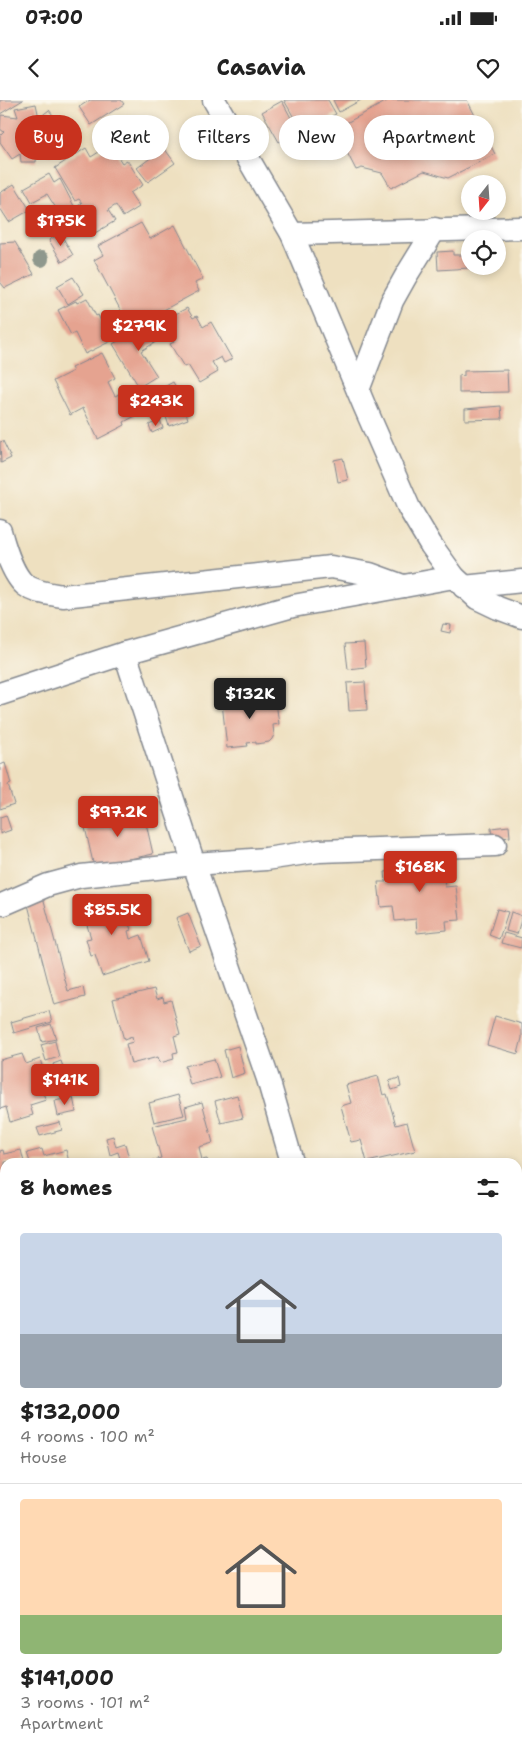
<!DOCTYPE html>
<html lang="en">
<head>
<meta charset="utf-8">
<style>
  :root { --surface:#fff; --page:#f2f2f2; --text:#222; --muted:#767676; --line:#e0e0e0; --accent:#c8321e }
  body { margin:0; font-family:"Shantell Sans",sans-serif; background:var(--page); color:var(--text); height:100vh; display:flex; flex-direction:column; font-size:19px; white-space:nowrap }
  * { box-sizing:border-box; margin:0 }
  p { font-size:16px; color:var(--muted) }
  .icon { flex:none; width:28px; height:28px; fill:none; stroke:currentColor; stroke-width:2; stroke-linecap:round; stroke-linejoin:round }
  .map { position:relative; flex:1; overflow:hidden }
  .details { position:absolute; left:0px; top:1058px; width:522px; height:601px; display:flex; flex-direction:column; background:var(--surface); border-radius:15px 15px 0 0; box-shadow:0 2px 8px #0003 }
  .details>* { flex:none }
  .top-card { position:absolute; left:15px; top:15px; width:492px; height:45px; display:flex; gap:10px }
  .needle { width:32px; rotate:197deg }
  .buttons { position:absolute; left:461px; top:75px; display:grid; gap:10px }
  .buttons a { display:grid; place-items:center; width:45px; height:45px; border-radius:50%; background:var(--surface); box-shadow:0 2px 8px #0003; font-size:25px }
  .price { position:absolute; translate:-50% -42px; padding:0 11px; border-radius:5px; background:var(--accent); color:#fff; font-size:16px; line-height:32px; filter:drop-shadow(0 1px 2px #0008) }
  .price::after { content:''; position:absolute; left:50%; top:30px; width:15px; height:11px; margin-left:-8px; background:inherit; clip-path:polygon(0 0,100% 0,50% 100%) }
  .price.active { background:#222; color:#fff }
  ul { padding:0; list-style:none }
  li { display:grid; align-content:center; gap:10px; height:265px; padding:0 20px }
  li+li { border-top:1px solid var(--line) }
  li span { display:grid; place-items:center; height:155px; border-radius:5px; color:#555 }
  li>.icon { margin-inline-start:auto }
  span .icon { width:90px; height:90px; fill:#fffc; stroke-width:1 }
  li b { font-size:21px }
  h2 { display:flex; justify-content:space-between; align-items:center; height:60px; padding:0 20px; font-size:21px }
  .chip { padding:0 18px; border-radius:22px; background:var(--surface); box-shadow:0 2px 8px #0003; font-size:18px; line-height:45px }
  .chip.active { background:var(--accent); color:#fff }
  .status { display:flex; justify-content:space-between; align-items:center; height:35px; padding:0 25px; background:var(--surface); direction:ltr }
  .status svg { height:14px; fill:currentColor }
  header { display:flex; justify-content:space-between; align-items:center; height:65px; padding:0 20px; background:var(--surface); font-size:22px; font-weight:700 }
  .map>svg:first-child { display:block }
</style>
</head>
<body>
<div class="status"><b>07:00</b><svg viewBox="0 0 49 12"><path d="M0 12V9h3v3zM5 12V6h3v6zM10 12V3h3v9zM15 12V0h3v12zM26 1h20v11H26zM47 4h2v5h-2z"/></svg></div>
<header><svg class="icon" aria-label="back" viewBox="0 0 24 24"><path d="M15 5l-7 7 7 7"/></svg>Casavia<svg class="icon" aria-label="heart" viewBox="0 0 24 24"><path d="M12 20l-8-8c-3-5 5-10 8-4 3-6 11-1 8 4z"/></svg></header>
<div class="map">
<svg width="522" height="1658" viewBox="0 0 522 1658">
  <rect width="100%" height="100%" fill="#fbf7ec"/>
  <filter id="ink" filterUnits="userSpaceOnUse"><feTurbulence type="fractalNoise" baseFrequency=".02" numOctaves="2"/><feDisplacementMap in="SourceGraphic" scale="10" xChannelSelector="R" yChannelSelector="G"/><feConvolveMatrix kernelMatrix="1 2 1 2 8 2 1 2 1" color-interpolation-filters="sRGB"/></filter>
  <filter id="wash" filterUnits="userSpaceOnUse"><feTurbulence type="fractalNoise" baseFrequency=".0096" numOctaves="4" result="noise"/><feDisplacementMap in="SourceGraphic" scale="20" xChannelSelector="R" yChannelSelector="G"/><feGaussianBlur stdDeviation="1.12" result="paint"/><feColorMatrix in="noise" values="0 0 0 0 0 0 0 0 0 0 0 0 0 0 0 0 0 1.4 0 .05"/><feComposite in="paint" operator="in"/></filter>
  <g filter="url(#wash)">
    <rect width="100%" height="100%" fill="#eee0c0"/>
    <g id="blocks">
      <g fill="#e5a390">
        <polygon points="0,0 23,0 0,14"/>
        <polygon points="90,0 121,0 124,4 91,25 79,7"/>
        <polygon points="284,0 328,0 336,14 302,32"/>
        <polygon points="333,0 361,0 339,12"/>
        <polygon points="389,0 467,0 495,54 448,78 424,71 391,88 382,73 362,68 356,70 335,29"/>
        <polygon points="282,1 298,31 279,42 262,12"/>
        <polygon points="36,4 39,18 49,10 59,23 53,30 61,36 51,56 37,49 36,62 21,62 20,54 12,59 0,42 0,36 4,32 0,29 1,15 18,17 15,8"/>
        <polygon points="110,45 122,63 127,60 143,85 130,93 139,107 123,117 116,105 108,110 115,121 95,133 78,106 82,103 79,99 75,101 55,68 86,48 91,57"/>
        <polygon points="164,48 175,63 148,82 137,68"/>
        <polygon points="49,74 54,83 60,79 75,108 61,116 47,94 32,102 24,88"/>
        <polygon points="14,84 30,110 9,122 0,108 0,93"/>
        <polygon points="141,123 150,139 175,125 203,179 195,183 199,191 130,228 94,160 103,155 98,146"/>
        <polygon points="60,133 73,155 62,162 49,140"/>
        <polygon points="15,142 34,174 5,188 0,182 0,143"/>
        <polygon points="453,151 453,155 470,155 470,168 438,170 437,152"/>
        <polygon points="73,177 84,194 68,204 57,186"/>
        <polygon points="87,198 96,216 98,215 111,241 85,254 75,233 71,235 58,210 76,201 77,203"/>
        <polygon points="187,208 193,218 197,216 203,227 211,222 232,259 224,263 221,257 212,262 218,272 199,283 188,265 184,267 170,244 174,242 162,221"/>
        <polygon points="153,220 164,237 141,251 157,276 139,287 113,244"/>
        <polygon points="102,253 115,278 108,282 115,296 123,292 135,316 124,322 125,325 98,339 83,308 70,315 53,281 73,271 71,268"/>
        <polygon points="507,270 508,292 459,293 459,275 464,276 464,271"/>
        <polygon points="173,282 182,298 157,312 148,296"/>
        <polygon points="183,304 188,319 169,326 164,311"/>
        <polygon points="501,306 502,319 465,320 465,309"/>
        <polygon points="160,320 163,328 152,333 149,325"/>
        <polygon points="3,341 11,358 1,363 0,342"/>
        <polygon points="343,358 348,380 338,382 334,360"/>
        <polygon points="443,524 451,525 450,533 441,531"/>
        <polygon points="364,543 366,567 348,569 345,544"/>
        <polygon points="365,582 367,610 349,611 347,583"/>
        <polygon points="263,594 263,597 275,595 279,624 273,625 274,635 272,639 269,642 256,644 256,642 247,643 248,646 227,648 222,603 235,601 235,598"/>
        <polygon points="5,663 11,684 8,685 14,704 0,709 0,665"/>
        <polygon points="143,710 153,754 94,767 84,723"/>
        <polygon points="6,715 11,730 0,734 0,717"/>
        <polygon points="509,726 510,737 492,739 491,728"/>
        <polygon points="417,751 418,760 442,758 445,787 456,786 460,820 446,821 447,830 417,833 416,819 395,821 393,806 381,807 378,782 386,782 385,772 392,771 391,762 404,761 404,752"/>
        <polygon points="42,793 68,891 83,887 85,897 54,905 26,797"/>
        <polygon points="120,794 131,830 128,831 130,839 141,835 149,861 102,876 95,855 91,856 86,839 91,838 81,806"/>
        <polygon points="497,809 508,812 499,839 489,835"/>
        <polygon points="511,812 522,816 517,834 506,831"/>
        <polygon points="188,813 201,846 189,851 176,818"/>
        <polygon points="504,833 522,838 521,848 501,843"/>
        <polygon points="154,889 157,899 163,897 164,902 171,900 180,934 174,936 178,952 173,953 174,959 160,963 158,957 131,964 126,944 133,942 132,937 124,940 113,899"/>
        <polygon points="49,911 52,922 14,933 11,922"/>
        <polygon points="495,916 522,924 522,938 518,954 487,945"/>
        <polygon points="51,924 56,939 42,942 38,928"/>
        <polygon points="55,941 59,957 46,961 41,945"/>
        <polygon points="238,946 245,973 231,978 224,950"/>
        <polygon points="22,954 26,964 40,959 49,989 42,991 46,1000 30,1005 33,1015 10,1022 6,1007 0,1009 0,960"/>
        <polygon points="214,959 220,977 190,985 185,966"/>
        <polygon points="61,961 64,970 56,972 53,964"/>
        <polygon points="63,973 69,989 59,993 53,976"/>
        <polygon points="378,976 383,995 387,994 396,1025 407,1022 415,1051 367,1062 361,1040 351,1042 341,1006 351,1003 346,985"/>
        <polygon points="399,978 401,987 392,990 389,981"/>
        <polygon points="178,995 184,1015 154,1022 149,1003"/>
        <polygon points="237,995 243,1018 221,1023 215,1001"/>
        <polygon points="73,997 76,1012 58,1016 55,1001"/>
        <polygon points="202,1002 213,1043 199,1047 202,1060 207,1059 208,1062 146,1062 161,1058 152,1026 187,1018 185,1007"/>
        <polygon points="60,1022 62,1030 40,1036 37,1028"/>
        <polygon points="113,1036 116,1047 125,1044 130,1062 121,1062 118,1052 110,1055 106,1038"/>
        <polygon points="42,1049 44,1056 66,1050 69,1062 30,1062 27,1053"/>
        <polygon points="3,1050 4,1054 21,1050 24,1062 5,1062 5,1110 0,1111 0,1051"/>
        <polygon points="0,1181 5,1182 5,1222 0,1219"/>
        <polygon points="5,1295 5,1319 0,1304 0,1296"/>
        <polygon points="522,1584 522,1655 509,1657 509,1654 518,1654 518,1585"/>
        <polygon points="210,1654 211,1656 224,1654 225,1658 197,1658"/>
      </g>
    </g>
  </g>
  <g filter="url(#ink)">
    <use href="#blocks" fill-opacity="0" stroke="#84888f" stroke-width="1"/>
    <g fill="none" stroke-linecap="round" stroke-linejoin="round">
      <defs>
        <g id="minor">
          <polyline points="214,0 292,134 364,305 409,408 431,445 454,477 477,498 498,508 522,517"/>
          <polyline points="292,134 522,128"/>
          <polyline points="358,290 392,201 406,176 435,129"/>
          <path d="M0 431C4 446 13 475 25 485 36 493 51 494 63 496L331 467 370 474 403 486"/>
          <polyline points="464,487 522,481"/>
          <polyline points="125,553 194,764 268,979 292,1062"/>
          <polyline points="0,594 125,553 293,506 454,477"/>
          <polyline points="4,804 48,785 81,776 194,764 266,759 319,751 495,745"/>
          <polyline points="518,1175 522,1174"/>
          <polyline points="0,1259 5,1257"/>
          <polyline points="518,1505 522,1504"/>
          <polyline points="0,1597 5,1619"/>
          <polyline points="13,1654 14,1658"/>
          <polyline points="448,1654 449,1658"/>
        </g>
      </defs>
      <use href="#minor" stroke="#84888f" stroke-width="25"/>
      <use href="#minor" stroke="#fff" stroke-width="22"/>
    </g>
    <g fill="#8f988d">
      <circle cx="144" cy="27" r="8"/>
      <circle cx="41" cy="159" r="8"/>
    </g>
  </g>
</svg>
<div class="buttons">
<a><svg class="needle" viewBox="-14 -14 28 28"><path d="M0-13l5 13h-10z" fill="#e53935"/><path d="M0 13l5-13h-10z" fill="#767676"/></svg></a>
<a><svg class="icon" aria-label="locate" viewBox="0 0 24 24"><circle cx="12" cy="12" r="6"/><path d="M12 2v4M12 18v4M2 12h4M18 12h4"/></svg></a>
</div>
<b class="price" style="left:61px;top:147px">$175K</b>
<b class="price" style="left:139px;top:252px">$279K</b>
<b class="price" style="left:156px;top:327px">$243K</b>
<b class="price active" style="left:250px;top:620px">$132K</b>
<b class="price" style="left:118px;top:738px">$97.2K</b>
<b class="price" style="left:420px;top:793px">$168K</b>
<b class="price" style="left:112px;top:836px">$85.5K</b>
<b class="price" style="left:65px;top:1006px">$141K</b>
<div class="top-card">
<a class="chip active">Buy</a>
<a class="chip">Rent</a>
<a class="chip">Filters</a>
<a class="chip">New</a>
<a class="chip">Apartment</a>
</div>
<section class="details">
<h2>8 homes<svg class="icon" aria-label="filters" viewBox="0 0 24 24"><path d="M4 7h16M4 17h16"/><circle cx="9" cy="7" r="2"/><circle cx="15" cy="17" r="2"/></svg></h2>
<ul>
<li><span style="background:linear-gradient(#c9d6e8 65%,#9aa5b1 0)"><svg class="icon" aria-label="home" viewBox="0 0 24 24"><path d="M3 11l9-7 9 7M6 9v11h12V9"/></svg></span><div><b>$132,000</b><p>4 rooms · 100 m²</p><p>House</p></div></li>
<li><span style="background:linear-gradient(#ffd9b3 75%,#8fb573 0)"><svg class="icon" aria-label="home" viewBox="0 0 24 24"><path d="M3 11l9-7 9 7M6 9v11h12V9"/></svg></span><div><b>$141,000</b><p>3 rooms · 101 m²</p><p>Apartment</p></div></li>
</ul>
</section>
</div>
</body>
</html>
